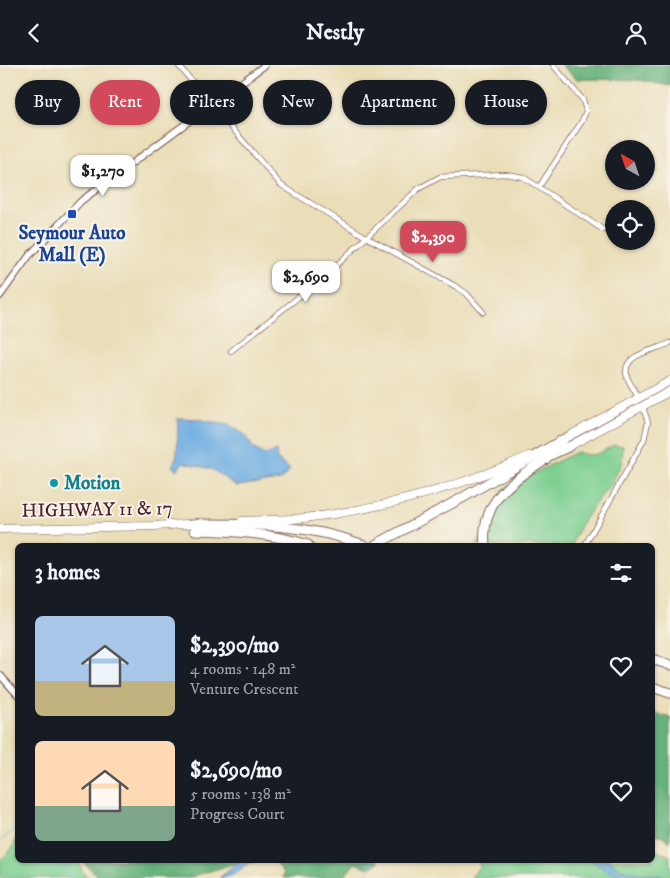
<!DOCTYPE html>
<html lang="en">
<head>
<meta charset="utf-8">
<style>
  :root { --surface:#171b24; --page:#242831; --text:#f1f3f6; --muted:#9ea1a6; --accent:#d1495b }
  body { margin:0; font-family:"IM FELL DW Pica",serif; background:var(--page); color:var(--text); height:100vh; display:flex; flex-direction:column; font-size:19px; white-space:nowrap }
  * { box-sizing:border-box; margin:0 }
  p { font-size:16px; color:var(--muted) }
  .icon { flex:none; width:28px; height:28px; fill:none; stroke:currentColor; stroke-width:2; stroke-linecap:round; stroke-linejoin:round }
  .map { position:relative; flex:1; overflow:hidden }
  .details { position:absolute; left:15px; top:478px; width:640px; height:320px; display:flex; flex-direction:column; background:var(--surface); border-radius:8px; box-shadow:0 1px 4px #0004 }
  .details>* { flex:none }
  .banner { position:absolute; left:15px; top:15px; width:640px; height:45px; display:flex; gap:10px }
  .needle { width:32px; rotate:320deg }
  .fabs { position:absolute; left:605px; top:75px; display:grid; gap:10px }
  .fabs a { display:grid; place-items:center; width:50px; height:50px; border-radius:50%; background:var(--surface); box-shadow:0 1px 4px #0004; font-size:25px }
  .price { position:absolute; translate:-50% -42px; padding:0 11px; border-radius:10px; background:#fff; color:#222; font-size:16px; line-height:32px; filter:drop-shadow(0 1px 2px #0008) }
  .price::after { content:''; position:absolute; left:50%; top:30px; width:15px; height:11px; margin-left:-8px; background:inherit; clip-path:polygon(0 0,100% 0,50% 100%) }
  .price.active { background:var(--accent); color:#fff }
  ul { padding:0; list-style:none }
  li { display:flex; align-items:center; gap:15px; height:125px; padding:0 20px }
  li span { display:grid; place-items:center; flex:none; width:140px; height:100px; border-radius:8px; color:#555 }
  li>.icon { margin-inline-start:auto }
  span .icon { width:60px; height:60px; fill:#fffc; stroke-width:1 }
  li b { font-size:21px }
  h2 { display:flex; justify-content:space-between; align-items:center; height:60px; padding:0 20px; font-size:21px }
  .chip { padding:0 18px; border-radius:22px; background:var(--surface); box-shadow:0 1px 4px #0004; font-size:18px; line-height:45px }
  .chip.active { background:var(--accent); color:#fff }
  header { display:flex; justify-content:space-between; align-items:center; height:65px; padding:0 20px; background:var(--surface); font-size:22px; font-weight:700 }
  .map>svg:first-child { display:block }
</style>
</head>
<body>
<header><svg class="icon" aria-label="back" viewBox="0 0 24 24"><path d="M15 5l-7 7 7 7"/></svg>Nestly<svg class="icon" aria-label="person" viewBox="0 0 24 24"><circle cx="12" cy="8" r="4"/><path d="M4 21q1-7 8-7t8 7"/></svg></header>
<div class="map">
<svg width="670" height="813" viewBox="0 0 670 813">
  <rect width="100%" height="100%" fill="#f7f3e8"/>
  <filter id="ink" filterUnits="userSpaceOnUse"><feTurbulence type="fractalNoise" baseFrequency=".02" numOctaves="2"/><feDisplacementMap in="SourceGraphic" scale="10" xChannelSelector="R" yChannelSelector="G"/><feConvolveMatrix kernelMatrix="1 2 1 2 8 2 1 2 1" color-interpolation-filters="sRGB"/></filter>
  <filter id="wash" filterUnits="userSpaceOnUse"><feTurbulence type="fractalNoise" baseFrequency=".0096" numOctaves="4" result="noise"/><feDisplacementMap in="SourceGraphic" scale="20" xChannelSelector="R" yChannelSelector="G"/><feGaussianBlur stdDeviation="1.12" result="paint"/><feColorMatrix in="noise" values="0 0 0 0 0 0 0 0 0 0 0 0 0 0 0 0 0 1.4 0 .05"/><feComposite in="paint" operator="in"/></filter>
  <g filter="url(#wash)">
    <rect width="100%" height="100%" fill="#eadeb9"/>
    <g fill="#7dcf91" stroke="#64775e">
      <path d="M614 380 623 381 622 397 612 418 591 444 580 461 572 480H476L486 467 502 424 576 387C594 393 597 389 614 380Z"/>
      <path d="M17 748 18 795H78L82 806 88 813H0V795C9 789 17 779 17 768 17 761 15 755 17 748Z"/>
      <polygon points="653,784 670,791 670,813 471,813 479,802 480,795 652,795"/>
    </g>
    <g fill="#66b27b" stroke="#586853">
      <polygon points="561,0 670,0 670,21 640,15 577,14"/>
      <polygon points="653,648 659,649 670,653 670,777 664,772 653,768"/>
      <polygon points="81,795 261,795 244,799 233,799 187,813 102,812 97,810"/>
      <path d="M274 795H379V797C367 807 367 801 355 798L343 813H283L284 808Z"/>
    </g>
    <g fill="#6faee2" stroke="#5c6686">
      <polygon points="178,353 198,354 228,360 244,369 254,384 265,390 276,386 277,394 290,405 281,415 237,421 211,404 183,397 177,405 172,401 177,390"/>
      <path d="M246 795H261C242 798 238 813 219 813L238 798Z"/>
      <path d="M589 795H610C622 813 652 805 670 813H639L611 807Z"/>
    </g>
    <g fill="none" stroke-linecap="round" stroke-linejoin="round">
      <g stroke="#6faee2" stroke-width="1">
        <polyline points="0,776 11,767 18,763"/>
        <polyline points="58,795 67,807 75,813"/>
        <polyline points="367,813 373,795"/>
      </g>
    </g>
  </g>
  <g filter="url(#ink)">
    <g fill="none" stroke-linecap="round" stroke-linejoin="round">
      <defs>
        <g id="minor">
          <polyline points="178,0 281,120 366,172 455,221 466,228 483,247"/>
          <polyline points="539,122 582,56 586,46 583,35 553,0"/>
          <polyline points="231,286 325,211 418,124 440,112 506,109 523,112 602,164 614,168"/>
          <path d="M638 333C635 326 630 319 627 312 620 288 658 285 670 278"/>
          <polyline points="585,480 644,375 648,357 642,340"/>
        </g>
        <g id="tertiary">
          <polyline points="0,231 29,191 81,136 265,0"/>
          <polyline points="0,610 18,630"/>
        </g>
        <g id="trunk">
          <polyline points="560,376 670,316"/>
          <polyline points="568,382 670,326"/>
          <path d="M242 456C263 455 284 455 304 453 382 444 457 423 529 391"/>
          <polyline points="0,464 154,461 201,458"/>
        </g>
        <g id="motorway">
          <polyline points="540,395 568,382"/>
          <path d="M195 459C253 459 309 459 364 480"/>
          <path d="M195 465C233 466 271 468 308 480"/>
          <polyline points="375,480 462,433 564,374"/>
          <path d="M485 480C480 437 513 414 546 394"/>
          <polyline points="652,594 670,600"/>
          <polyline points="652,622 670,628"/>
        </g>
      </defs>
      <use href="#minor" stroke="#82625d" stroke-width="6"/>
      <use href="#tertiary" stroke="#82625d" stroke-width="8"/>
      <use href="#trunk" stroke="#82625d" stroke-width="9"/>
      <use href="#motorway" stroke="#82625d" stroke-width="11"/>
      <use href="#minor" stroke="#fff" stroke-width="4.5"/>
      <use href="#tertiary" stroke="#fff" stroke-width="5.5"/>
      <use href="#trunk" stroke="#fff" stroke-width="8"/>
      <use href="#motorway" stroke="#fff" stroke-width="9"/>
    </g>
  </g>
  <rect fill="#1a4fb4" stroke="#f7f3e8" stroke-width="2" x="67" y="144" width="10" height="10" rx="2.5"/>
  <circle fill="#0f9aa8" stroke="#f7f3e8" stroke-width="2" cx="54" cy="418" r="5"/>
  <g text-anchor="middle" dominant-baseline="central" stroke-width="4" stroke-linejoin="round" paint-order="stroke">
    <g font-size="19" font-weight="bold" fill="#164399" stroke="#f7f3e8">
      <text x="72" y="168">Seymour Auto<tspan x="72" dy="22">Mall (E)</tspan></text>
    </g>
    <g font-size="19" font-weight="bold" fill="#0d838f" stroke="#f7f3e8" text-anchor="start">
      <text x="64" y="418">Motion</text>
    </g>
    <g font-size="19" fill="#4a1f2b" stroke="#f7f3e8">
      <text transform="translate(97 445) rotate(-1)">HIGHWAY 11 &amp; 17</text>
    </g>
  </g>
</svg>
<div class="fabs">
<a><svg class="needle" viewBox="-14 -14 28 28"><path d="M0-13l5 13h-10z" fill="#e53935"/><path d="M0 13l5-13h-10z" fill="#9ea1a6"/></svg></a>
<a><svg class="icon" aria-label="locate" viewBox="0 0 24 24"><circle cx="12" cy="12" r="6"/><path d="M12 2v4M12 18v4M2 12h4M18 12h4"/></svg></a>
</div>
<b class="price" style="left:103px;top:132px">$1,270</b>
<b class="price active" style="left:433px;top:198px">$2,390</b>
<b class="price" style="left:306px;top:238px">$2,690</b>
<div class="banner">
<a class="chip">Buy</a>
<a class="chip active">Rent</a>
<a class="chip">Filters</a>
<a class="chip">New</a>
<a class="chip">Apartment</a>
<a class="chip">House</a>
</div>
<section class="details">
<h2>3 homes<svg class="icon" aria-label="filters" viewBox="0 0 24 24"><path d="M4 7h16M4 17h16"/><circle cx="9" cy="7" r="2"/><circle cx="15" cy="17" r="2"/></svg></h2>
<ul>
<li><span style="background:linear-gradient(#a9c7e8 65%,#c2b280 0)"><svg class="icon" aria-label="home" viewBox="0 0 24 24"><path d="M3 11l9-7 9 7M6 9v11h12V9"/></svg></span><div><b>$2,390/mo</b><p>4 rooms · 148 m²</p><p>Venture Crescent</p></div><svg class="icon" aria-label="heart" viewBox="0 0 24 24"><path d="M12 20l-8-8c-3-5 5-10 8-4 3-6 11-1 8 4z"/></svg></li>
<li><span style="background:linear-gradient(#ffd9b3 65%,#7fa58c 0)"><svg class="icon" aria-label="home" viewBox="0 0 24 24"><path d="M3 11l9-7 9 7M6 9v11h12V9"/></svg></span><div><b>$2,690/mo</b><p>5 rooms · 138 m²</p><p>Progress Court</p></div><svg class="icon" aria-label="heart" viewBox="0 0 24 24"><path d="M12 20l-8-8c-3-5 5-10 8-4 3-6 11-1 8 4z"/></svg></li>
</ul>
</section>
</div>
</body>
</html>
